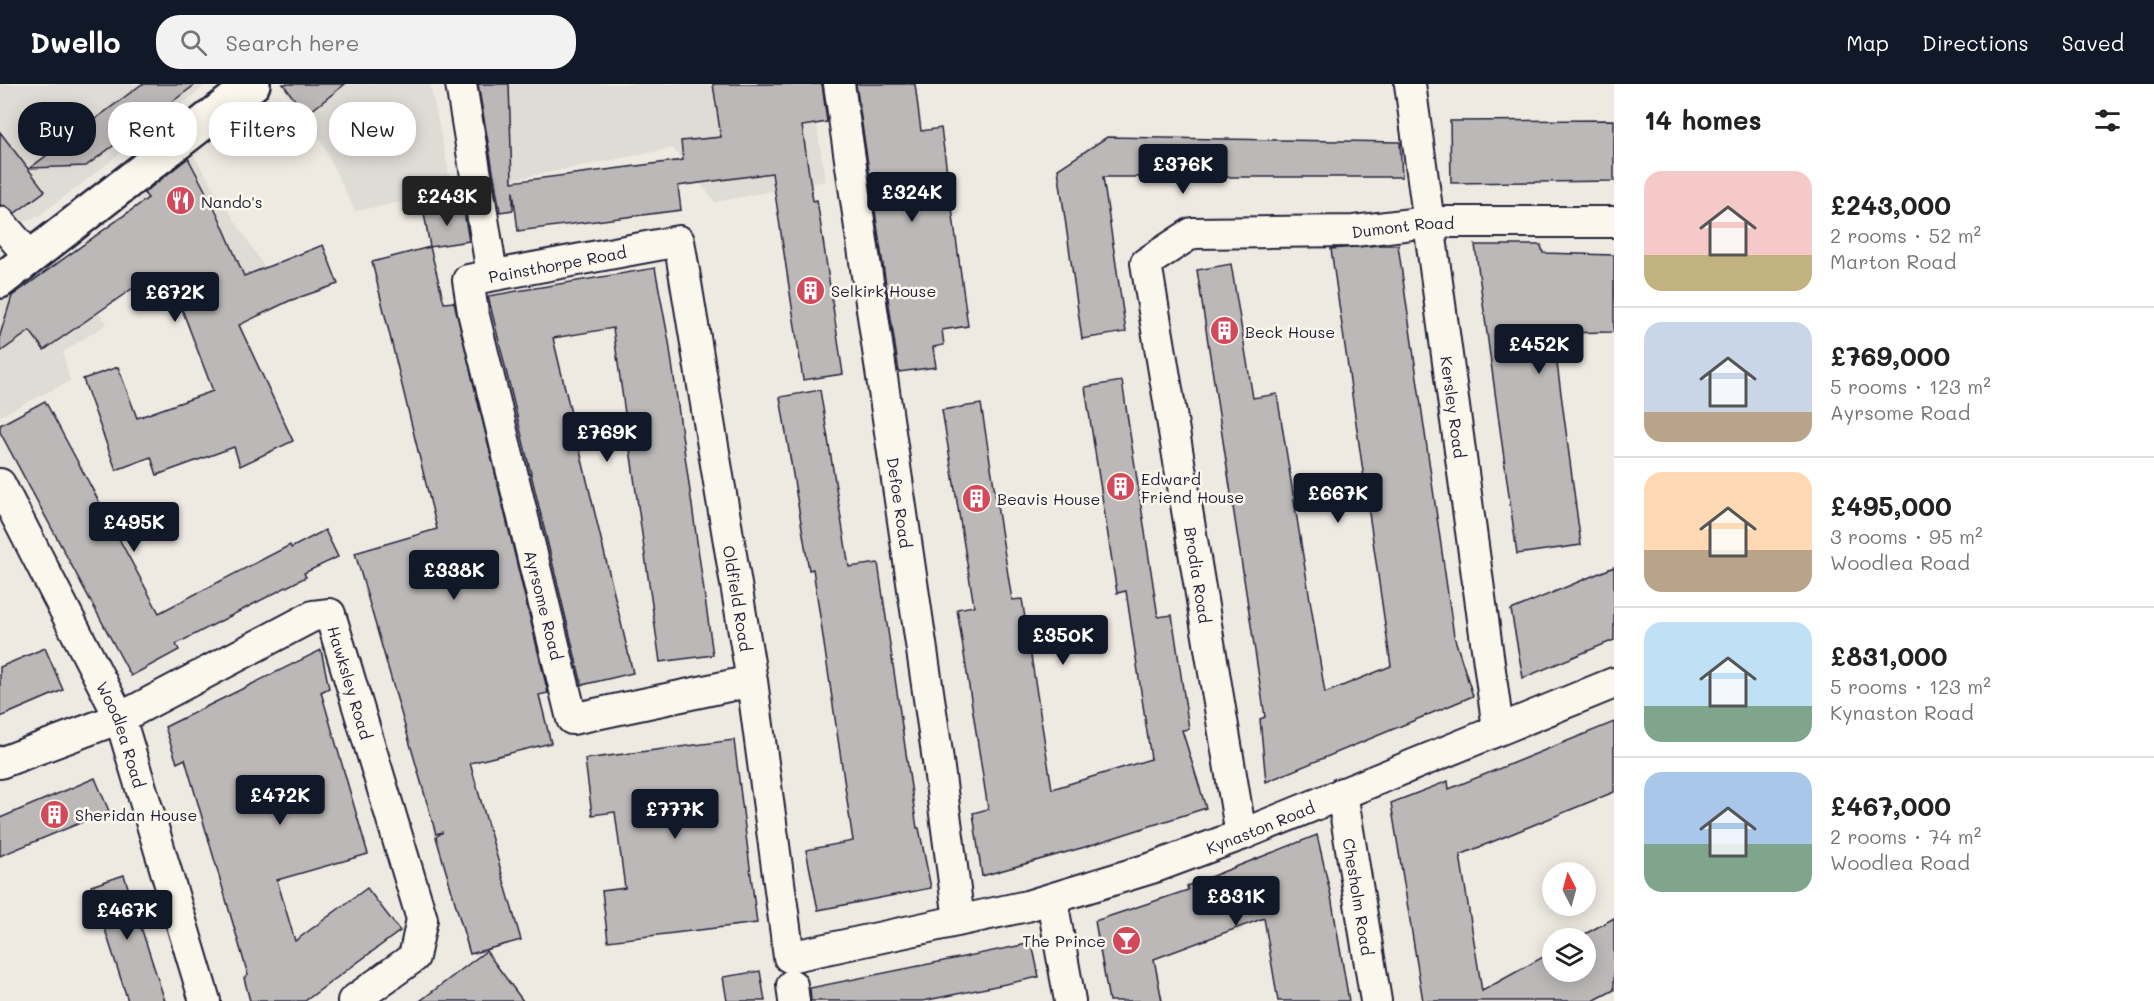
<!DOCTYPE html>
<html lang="en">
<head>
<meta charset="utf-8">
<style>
  :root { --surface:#fff; --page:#f2f2f2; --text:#222; --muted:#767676; --line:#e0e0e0; --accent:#111827 }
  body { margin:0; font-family:Mali,sans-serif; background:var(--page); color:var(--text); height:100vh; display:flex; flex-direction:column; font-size:22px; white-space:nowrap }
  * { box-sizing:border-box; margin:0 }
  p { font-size:20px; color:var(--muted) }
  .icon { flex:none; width:33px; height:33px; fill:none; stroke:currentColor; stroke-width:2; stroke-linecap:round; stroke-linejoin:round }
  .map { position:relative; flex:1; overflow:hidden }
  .side { display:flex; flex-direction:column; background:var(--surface); width:540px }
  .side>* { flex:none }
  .banner { position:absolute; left:18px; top:18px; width:570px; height:54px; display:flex; gap:12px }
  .needle { width:39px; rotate:354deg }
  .controls { position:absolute; left:1542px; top:778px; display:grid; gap:12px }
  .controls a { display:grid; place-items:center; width:54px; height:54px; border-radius:50%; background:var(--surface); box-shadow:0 3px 15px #0003; font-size:30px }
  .price { position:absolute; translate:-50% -51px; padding:0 14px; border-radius:6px; background:var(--accent); color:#fff; font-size:20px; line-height:39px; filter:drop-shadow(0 2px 3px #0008) }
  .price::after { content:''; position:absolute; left:50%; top:36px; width:18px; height:14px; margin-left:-9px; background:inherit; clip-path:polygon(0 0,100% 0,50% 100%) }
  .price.current { background:#222; color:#fff }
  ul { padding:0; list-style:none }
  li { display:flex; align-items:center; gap:18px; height:150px; padding:0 30px }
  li+li { border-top:2px solid var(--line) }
  li span { display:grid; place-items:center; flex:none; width:168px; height:120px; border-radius:18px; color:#555 }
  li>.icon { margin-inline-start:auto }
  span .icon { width:72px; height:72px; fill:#fffc; stroke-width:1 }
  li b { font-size:26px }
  h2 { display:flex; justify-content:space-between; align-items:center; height:72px; padding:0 30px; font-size:26px }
  .pill { padding:0 21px; border-radius:24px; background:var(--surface); box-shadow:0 3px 15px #0003; font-size:21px; line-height:54px }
  .pill.current { background:var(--accent); color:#fff }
  header { display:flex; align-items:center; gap:36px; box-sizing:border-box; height:84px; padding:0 30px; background:var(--accent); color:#fff }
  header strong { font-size:28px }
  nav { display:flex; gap:33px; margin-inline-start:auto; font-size:21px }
  .search { width:420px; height:54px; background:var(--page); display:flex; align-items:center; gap:15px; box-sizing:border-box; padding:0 21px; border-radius:24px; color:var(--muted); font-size:22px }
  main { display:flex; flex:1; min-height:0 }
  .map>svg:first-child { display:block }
</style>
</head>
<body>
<header>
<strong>Dwello</strong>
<div class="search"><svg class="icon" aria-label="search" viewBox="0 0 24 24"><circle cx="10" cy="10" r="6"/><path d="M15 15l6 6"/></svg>Search here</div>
<nav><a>Map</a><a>Directions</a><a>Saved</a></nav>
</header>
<main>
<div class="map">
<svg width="1614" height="917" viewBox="0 0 1614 917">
  <rect width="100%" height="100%" fill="#eeeae2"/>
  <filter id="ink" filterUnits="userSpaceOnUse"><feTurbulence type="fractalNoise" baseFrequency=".0167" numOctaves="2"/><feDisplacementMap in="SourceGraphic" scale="12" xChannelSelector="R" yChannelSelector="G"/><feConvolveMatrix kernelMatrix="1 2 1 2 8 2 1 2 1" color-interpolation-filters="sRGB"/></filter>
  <g filter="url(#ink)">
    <g fill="#dfdbd5">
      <polygon points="0,0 207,0 88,95 38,132 24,138 0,112"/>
      <polygon points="280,0 430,0 453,108 355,127 318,51"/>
      <polygon points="472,0 811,0 825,97 715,118 673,64 490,100"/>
      <polygon points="189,65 265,184 195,207 130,104"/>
      <polygon points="58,170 107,240 63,268 70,297 0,332 0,215"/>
    </g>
    <g fill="#bcb8b8" stroke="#22223b" stroke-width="1.5">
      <polygon points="142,0 196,0 86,82 30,84"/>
      <polygon points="283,0 345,0 306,31"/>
      <polygon points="478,0 509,0 512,98 683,76 681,57 721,53 713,0 822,0 827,38 802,42 813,117 817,116 843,290 803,296 772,89 678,102 681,126 518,147 513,107 513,126 500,128"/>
      <polygon points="856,0 915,0 921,47 941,44 968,242 942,246 944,261 933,263 936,283 899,288"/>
      <polygon points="1614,36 1614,97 1451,99 1450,37"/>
      <polygon points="0,48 45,107 15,129 6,122 0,121"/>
      <polygon points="1107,53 1400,58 1402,93 1103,93 1126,248 1082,255 1058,85"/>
      <polygon points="188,74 218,131 244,192 323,161 338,200 289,217 239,241 293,357 240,382 234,363 157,391 151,373 116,386 83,295 118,283 137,334 213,307 169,191 141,210 136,202 44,266 30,247 0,268 0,251 12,212 148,114 144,109"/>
      <polygon points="463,122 469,157 430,163 424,129"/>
      <polygon points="1380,161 1398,161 1454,552 1473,612 1266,698 1260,635 1265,633 1197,186 1231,180 1253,314 1277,310 1325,609 1391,582 1331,165"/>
      <polygon points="1475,161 1541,161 1543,169 1614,171 1614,248 1553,249 1581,461 1517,470"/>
      <polygon points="430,163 444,219 454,218 548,609 539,611 551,659 470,679 521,856 470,870 436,753 443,748 436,750 355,469 437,445 372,178"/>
      <polygon points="655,184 669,258 713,571 660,578 613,244 553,254 633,589 582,601 488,212"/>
      <polygon points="1122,297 1158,533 1172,531 1189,645 1182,646 1206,724 1085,763 982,792 973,729 988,725 957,525 974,522 942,326 981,320 1012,516 1022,515 1052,705 1151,675 1126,507 1117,509 1085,303"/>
      <polygon points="820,306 849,483 878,479 917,744 919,744 931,804 818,826 806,766 853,757 813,485 809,486 780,313"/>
      <polygon points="45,317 159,529 290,461 291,464 325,446 338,473 304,489 306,493 176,560 179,566 131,592 0,348 0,341"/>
      <polygon points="1614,483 1614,556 1523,594 1511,526"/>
      <polygon points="45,564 63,606 0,633 0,583"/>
      <polygon points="321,566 329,604 321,608 368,770 277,796 295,857 367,804 400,847 305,917 250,917 244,894 248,891 185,675 177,679 165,643"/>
      <polygon points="1614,638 1614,708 1460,771 1482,907 1552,868 1552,888 1586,888 1586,855 1576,855 1614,834 1614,906 1593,917 1423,917 1391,719 1448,697 1449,705"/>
      <polygon points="734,656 757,839 608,857 602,807 625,804 615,728 592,731 585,675"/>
      <polygon points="95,694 109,727 0,772 0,734"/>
      <polygon points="1317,751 1331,812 1349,917 1278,917 1264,834 1154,875 1162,917 1109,917 1095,837 1188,806 1187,802"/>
      <polygon points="124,791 165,917 128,917 91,802"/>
      <polygon points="1032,859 1039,893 923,917 811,917 810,904"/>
      <polygon points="486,867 523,917 420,917"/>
      <polygon points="760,887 765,917 727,917 723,893"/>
    </g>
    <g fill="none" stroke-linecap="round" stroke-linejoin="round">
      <defs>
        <g id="minor">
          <polyline points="461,0 492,190"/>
          <path id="s1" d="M839 0 936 662 959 836"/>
          <path id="s2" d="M1410 0 1498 645"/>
          <polyline points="0,138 30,173"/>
          <path id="s3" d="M0 400 120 634 205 917"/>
          <path id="s4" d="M752 597 572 635 473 228 468 196 679 157 752 597 789 873 1027 822 1155 783 1241 751 1614 599"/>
          <path id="s5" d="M0 679 120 634 313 532 330 530 422 835 414 873 353 917"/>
          <path id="s6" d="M1342 709 1376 917"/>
          <path id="s7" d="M1241 751 1146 179 1192 149 1354 147 1428 138H1614"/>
          <polyline points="1052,816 1070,917"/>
          <polyline points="792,901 794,917"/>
        </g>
        <polyline id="secondary" points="0,197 253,0"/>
      </defs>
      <use href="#minor" stroke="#22223b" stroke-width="34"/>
      <use href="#secondary" stroke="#22223b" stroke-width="38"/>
      <use href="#minor" stroke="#fbf7ec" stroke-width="30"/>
      <use href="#secondary" stroke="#fbf7ec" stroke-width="33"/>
    </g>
  </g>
  <defs>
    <symbol id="restaurant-disc" viewBox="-11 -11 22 22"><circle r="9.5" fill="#d1495b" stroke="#fbf7ec"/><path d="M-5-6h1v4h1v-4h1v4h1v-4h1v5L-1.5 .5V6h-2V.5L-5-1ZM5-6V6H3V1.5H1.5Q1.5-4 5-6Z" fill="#fff"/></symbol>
    <symbol id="building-disc" viewBox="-11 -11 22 22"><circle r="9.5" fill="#d1495b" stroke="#fbf7ec"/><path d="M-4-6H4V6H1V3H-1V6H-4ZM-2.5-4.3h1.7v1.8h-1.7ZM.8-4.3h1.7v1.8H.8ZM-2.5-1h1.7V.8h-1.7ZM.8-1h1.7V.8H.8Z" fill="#fff"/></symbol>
    <symbol id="bar-disc" viewBox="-11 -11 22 22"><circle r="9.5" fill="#d1495b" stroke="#fbf7ec"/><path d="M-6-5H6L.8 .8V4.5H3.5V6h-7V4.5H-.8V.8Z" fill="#fff"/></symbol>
  </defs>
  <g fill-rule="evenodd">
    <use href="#restaurant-disc" x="164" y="100" width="33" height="33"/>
    <use href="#building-disc" x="794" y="190" width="33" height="33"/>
    <use href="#building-disc" x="1208" y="230" width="33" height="33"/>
    <use href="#building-disc" x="1104" y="386" width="33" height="33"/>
    <use href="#building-disc" x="960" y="398" width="33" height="33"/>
    <use href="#building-disc" x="38" y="714" width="33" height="33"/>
    <use href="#bar-disc" x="1110" y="840" width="33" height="33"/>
  </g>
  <g text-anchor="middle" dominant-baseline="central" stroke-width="5" stroke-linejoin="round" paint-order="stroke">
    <g font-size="16" fill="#22223b" stroke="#fbf7ec" text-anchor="start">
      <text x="201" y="117">Nando's</text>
      <text x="831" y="206">Selkirk House</text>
      <text x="1245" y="247">Beck House</text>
      <text x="1141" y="394">Edward<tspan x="1141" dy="18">Friend House</tspan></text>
      <text x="997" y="414">Beavis House</text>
      <text x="75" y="730">Sheridan House</text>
      <text x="1106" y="856" text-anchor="end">The Prince</text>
    </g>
    <g font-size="16" fill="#22223b" stroke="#fbf7ec">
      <text stroke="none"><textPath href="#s7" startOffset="846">Dumont Road</textPath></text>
      <text stroke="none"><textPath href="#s4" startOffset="726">Painsthorpe Road</textPath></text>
      <text stroke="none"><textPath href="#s2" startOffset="326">Kersley Road</textPath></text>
      <text stroke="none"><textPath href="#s1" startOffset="423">Defoe Road</textPath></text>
      <text transform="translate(1198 491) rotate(81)">Brodia Road</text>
      <text stroke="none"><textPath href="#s4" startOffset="1212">Oldfield Road</textPath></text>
      <text transform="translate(544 521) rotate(76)">Ayrsome Road</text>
      <text stroke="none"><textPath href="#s5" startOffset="435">Hawksley Road</textPath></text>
      <text stroke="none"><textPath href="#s3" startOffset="279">Woodlea Road</textPath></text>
      <text stroke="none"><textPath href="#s4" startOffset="2064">Kynaston Road</textPath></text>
      <text stroke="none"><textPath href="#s6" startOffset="105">Chesholm Road</textPath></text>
    </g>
  </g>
</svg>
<div class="controls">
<a><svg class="needle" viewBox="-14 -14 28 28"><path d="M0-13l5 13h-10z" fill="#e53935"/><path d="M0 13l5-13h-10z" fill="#767676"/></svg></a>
<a><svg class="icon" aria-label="layers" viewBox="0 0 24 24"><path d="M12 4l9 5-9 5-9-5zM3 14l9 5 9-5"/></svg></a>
</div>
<b class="price" style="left:1183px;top:111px">£376K</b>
<b class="price" style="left:912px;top:139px">£324K</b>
<b class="price current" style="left:447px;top:143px">£243K</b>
<b class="price" style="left:175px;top:239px">£672K</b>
<b class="price" style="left:1539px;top:291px">£452K</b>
<b class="price" style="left:607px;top:379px">£769K</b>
<b class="price" style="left:1338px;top:440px">£667K</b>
<b class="price" style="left:134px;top:469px">£495K</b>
<b class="price" style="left:454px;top:517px">£338K</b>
<b class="price" style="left:1063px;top:582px">£350K</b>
<b class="price" style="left:280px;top:742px">£472K</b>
<b class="price" style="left:675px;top:756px">£777K</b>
<b class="price" style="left:1236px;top:843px">£831K</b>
<b class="price" style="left:127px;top:857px">£467K</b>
<div class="banner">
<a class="pill current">Buy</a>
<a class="pill">Rent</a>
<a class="pill">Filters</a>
<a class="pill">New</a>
</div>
</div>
<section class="side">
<h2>14 homes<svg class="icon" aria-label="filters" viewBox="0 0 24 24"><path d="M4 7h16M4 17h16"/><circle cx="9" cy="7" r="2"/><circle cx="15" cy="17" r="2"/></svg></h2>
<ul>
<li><span style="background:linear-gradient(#f6c9c9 70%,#c2b280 0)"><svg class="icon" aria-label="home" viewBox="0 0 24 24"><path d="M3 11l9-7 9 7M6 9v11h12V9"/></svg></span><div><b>£243,000</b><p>2 rooms · 52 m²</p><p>Marton Road</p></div></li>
<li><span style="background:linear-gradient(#c9d6e8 75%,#b9a48a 0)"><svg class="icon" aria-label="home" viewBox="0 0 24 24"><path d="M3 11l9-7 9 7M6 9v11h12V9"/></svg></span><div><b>£769,000</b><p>5 rooms · 123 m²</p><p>Ayrsome Road</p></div></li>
<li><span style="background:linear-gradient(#ffd9b3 65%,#b9a48a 0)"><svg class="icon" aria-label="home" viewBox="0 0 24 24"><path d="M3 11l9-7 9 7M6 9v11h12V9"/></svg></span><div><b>£495,000</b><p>3 rooms · 95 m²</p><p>Woodlea Road</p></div></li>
<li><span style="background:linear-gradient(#bfe0f5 70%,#7fa58c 0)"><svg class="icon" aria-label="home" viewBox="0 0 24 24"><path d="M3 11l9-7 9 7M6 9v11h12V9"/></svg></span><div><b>£831,000</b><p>5 rooms · 123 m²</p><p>Kynaston Road</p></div></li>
<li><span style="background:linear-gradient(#a9c7e8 60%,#7fa58c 0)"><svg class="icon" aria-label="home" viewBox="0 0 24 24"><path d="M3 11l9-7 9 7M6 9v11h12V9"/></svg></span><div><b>£467,000</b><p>2 rooms · 74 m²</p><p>Woodlea Road</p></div></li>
</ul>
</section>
</main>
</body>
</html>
